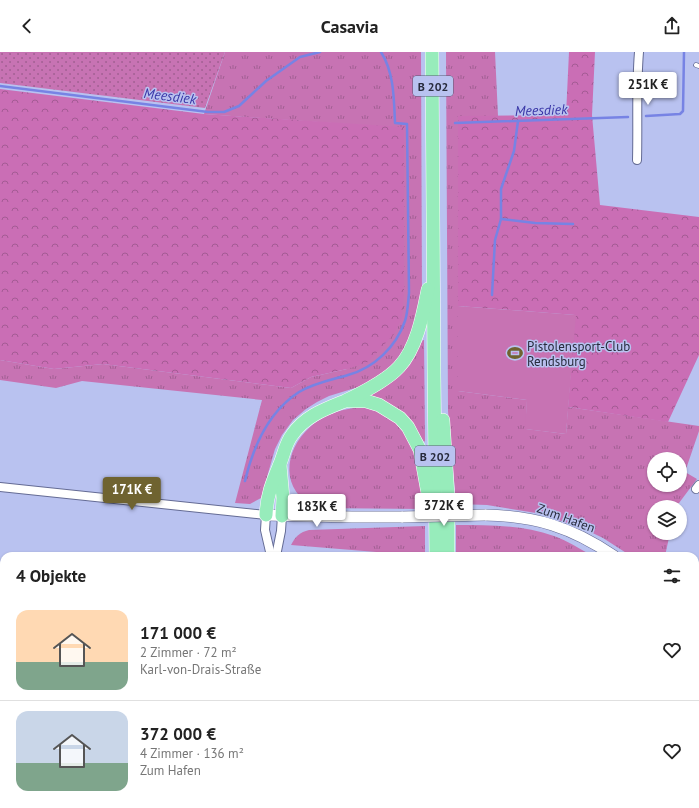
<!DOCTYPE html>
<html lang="de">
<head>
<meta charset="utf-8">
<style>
  :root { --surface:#fff; --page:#f6f6f6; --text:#222; --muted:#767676; --line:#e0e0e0; --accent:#6f6330 }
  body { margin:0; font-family:"PT Sans",sans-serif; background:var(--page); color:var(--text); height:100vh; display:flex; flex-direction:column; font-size:15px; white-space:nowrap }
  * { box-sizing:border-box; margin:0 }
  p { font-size:13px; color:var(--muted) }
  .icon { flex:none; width:22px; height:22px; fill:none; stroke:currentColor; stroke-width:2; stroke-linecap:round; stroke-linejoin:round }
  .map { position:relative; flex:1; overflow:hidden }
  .side { position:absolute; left:0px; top:500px; width:699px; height:256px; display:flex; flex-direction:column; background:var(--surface); border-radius:12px 12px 0 0; box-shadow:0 1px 3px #0004 }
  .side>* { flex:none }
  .fabs { position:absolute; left:647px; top:400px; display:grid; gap:8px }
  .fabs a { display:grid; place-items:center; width:40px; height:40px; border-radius:50%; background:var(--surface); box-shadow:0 1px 3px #0004; font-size:20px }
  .price { position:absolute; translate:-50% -34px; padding:0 9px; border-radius:4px; background:#fff; color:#222; font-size:13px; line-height:26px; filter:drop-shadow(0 1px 2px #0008) }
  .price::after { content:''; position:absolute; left:50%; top:24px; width:12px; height:9px; margin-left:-6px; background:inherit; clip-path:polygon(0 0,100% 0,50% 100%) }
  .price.selected { background:var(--accent); color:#fff }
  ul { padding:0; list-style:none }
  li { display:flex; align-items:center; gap:12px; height:100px; padding:0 16px }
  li+li { border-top:1px solid var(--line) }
  li span { display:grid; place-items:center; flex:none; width:112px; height:80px; border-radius:12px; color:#555 }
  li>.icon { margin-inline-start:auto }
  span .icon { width:48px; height:48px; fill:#fffc; stroke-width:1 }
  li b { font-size:17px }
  h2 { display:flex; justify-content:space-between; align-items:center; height:48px; padding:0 16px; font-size:17px }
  header { display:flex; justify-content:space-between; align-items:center; height:52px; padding:0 16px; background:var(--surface); font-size:18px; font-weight:700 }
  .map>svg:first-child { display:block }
</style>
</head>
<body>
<header><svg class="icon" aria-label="back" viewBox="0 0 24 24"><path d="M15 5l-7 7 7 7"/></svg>Casavia<svg class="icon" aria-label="share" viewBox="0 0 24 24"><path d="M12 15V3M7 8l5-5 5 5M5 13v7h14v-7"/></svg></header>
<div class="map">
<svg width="699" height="756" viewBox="0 0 699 756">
  <defs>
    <pattern id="grass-tufts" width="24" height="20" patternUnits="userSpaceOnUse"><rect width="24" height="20" fill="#c773b3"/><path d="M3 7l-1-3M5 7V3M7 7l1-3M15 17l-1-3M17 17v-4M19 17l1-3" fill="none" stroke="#a25f93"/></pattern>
    <pattern id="forest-crowns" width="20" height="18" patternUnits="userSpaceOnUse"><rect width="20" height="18" fill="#ca6eb5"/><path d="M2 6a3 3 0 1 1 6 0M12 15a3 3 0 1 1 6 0" fill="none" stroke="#a45b94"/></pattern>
    <pattern id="garden-dots" width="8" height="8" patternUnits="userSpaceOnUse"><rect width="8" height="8" fill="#c773b3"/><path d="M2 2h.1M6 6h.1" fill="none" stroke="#a25f93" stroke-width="1.8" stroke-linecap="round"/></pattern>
  </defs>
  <rect width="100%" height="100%" fill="#b9c2f0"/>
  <g fill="url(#grass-tufts)" fill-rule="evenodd">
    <polygon points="225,0 421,0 422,247 411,287 396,309 389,316 365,333 329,344 317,350 306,357 293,368 282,383 275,397 261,446 250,452 235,451 262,348 82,329 56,336 0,328 0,308 54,317 103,312 291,336 311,325 347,317 403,76 204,62"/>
    <path d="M446 0H495L498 64 458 65V339L527 348 526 377 566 382 568 355 699 374V379L685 420 697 427 676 455H654V481H670L665 504H631L603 486 580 475 536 461 487 453 456 452 448 359ZM654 407H680V433H654Z"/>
    <polygon points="423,288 424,288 425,389 424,390 415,376 364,346 408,313"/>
    <path d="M354 356H368L378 359 398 372 415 395 425 457 316 456C280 439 283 399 310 375 322 364 338 358 354 356Z"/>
    <path d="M456 473C489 473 523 473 554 484 568 489 580 497 593 504H456Z"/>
    <path d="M425 474V504L291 493C295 485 300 480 309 478Z"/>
    <polygon points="695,668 699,678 699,756 463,756 465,752 695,752"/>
  </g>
  <g fill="url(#forest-crowns)">
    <polygon points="569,0 595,0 592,63 600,153 699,165 699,303 668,370 568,355 575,263 458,254 458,64 566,63"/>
    <polygon points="0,37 204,62 404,75 404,240 402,266 394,282 368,310 347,317 311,325 291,336 103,312 54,317 0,308"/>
  </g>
  <polygon fill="url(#garden-dots)" points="0,0 225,0 205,56 0,31"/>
  <polygon fill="#c773b3" points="458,254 576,263 566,382 525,377 527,348 458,339"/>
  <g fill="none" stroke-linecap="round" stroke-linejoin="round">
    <g stroke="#7783e4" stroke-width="2.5">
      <polyline points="0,34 208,60 224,60 239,54 266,29 300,5 320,0"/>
      <polyline points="646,64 680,62 683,59 684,0"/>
      <polyline points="518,69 514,99 501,137 501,167 535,171 573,172"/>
      <polyline points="455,71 628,65"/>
      <polyline points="492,243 495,188 501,167"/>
      <path d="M245 429C253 395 268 360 299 340 314 331 331 328 348 323 374 316 396 295 405 269 408 260 408 250 409 241L407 72 395 71C394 47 394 20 381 0"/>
    </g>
    <defs>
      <g id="service">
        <polyline points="696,13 699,14"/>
        <polyline points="0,518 4,519"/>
        <polyline points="0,655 4,657"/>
      </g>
      <g id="minor">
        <path d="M637 108C638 72 636 36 639 0"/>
        <polyline points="0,435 266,463 265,478 271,504"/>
        <polyline points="696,437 699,433"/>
        <polyline points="276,504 281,479 282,464"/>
        <polyline points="275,752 275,756"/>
      </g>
      <g id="secondary">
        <polyline points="266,463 352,465 403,465"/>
        <path d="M485 463C536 464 571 475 614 504"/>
        <polyline points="695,613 699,622"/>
      </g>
      <g id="trunk">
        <polyline points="432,0 434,321 436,504"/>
        <polyline points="348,349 366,349 379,353 400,366 408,375 420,398 430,453"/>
        <polyline points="443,368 448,444 448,504"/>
        <polyline points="280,413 283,446 282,464"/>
        <path d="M266 463C267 443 272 431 279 414 284 403 285 392 292 383 305 364 325 357 345 349 362 341 386 329 399 315 417 296 423 262 428 237"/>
        <polyline points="695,624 699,622"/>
        <polyline points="695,649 699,652"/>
        <polyline points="438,752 438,756"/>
        <polyline points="455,756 457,752"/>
      </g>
    </defs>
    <use href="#service" stroke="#646b94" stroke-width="5.5"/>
    <use href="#minor" stroke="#646b94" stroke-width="10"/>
    <use href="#secondary" stroke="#646b94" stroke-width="12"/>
    <use href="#trunk" stroke="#fff" stroke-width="14"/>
    <use href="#service" stroke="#fff" stroke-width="4"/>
    <use href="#minor" stroke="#fff" stroke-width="8"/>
    <use href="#secondary" stroke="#fff" stroke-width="11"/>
    <use href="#trunk" stroke="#97ecbb" stroke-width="13"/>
    <defs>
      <polyline id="secondary-bridge" points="403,465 485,463"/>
    </defs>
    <use href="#secondary-bridge" stroke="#646b94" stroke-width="12" stroke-linecap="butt"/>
    <use href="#secondary-bridge" stroke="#fff" stroke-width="11"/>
  </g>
  <defs>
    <symbol id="stadium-bare" viewBox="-9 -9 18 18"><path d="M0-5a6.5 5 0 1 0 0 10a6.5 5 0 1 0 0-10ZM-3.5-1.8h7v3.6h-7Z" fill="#6f6330" stroke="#b9c2f0" stroke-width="2.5" paint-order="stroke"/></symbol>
  </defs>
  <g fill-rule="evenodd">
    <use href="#stadium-bare" x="504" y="290" width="22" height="22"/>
  </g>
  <g text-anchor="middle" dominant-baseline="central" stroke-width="3" stroke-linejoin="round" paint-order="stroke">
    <g fill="#b9c2f0" stroke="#545873" stroke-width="1">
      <rect x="413" y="24" width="40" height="20" rx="3"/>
      <rect x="415" y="394" width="40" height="20" rx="3"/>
    </g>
    <g font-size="12" font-weight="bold" fill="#282b3d">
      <text x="433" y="34">B 202</text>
      <text x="435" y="404">B 202</text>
    </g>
    <g font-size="13" fill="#282b3d" stroke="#b9c2f0" text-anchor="start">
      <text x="527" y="294">Pistolensport-Club<tspan x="527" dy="15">Rendsburg</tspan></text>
    </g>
    <g font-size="13" fill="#282b3d" stroke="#b9c2f0">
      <text transform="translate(566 466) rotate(20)">Zum Hafen</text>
    </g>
    <g font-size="14" font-style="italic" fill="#3835a6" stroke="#b9c2f0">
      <text transform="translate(170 44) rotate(7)">Meesdiek</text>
      <text transform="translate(541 58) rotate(-2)">Meesdiek</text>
    </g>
  </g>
</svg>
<div class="fabs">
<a><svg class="icon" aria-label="locate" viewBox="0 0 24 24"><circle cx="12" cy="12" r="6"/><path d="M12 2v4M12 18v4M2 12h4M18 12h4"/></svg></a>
<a><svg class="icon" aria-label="layers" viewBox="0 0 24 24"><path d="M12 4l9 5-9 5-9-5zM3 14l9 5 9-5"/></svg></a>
</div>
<b class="price" style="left:648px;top:54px">251K €</b>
<b class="price selected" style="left:132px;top:459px">171K €</b>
<b class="price" style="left:444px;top:475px">372K €</b>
<b class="price" style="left:317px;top:476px">183K €</b>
<section class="side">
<h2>4 Objekte<svg class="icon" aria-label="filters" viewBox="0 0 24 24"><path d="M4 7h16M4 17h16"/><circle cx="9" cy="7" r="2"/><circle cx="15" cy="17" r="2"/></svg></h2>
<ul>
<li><span style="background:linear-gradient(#ffd9b3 65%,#7fa58c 0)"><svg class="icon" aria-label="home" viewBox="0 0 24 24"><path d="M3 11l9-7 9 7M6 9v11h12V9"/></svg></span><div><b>171 000 €</b><p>2 Zimmer · 72 m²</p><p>Karl-von-Drais-Straße</p></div><svg class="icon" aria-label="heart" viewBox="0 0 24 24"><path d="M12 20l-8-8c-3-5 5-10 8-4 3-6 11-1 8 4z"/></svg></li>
<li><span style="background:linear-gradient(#c9d6e8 65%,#7fa58c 0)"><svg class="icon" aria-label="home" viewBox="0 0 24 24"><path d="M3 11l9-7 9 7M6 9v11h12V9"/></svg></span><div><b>372 000 €</b><p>4 Zimmer · 136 m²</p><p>Zum Hafen</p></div><svg class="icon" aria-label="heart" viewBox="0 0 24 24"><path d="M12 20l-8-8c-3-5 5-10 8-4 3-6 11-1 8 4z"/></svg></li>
</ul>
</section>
</div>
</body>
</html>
